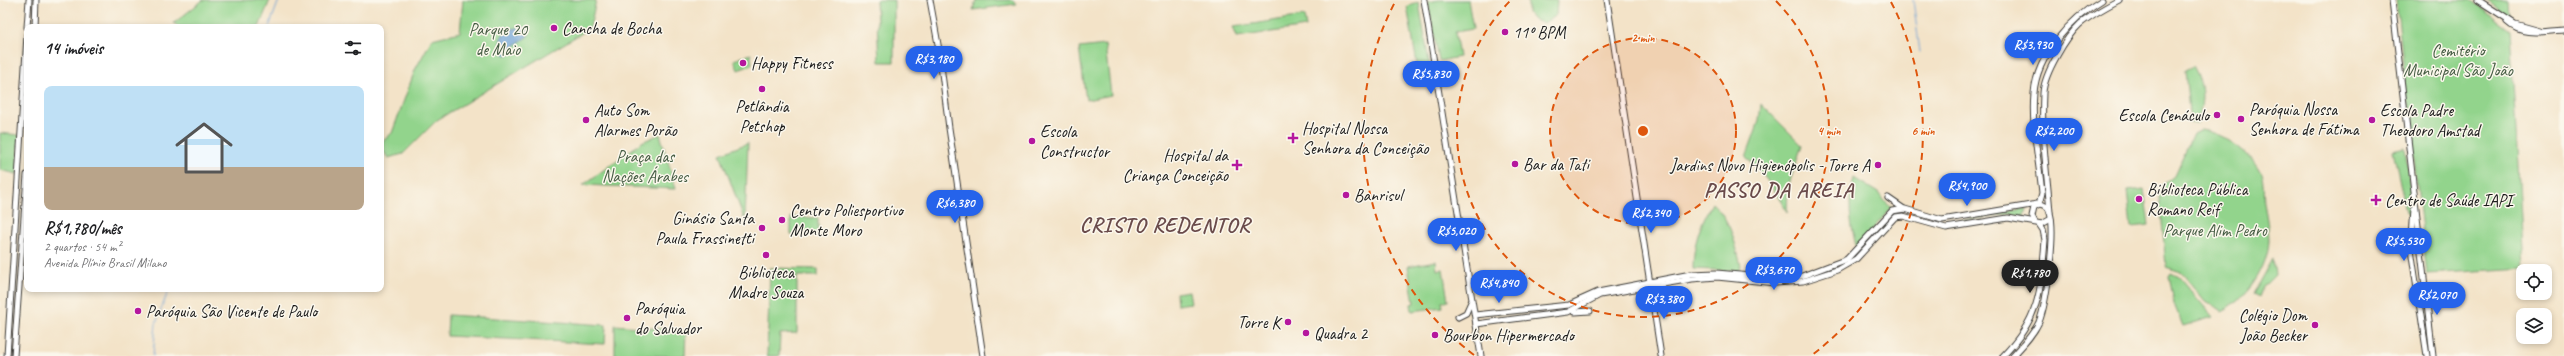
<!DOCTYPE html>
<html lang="pt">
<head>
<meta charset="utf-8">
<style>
  :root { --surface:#fff; --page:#f6f6f6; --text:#202124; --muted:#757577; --line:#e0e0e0; --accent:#2563eb }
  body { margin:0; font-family:Caveat,sans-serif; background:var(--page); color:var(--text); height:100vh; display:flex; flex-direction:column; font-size:15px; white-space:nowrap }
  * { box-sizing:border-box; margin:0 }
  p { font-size:13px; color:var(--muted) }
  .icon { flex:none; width:22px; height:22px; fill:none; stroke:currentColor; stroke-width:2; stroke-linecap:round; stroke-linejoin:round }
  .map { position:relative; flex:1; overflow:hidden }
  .side { position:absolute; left:24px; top:24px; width:360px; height:268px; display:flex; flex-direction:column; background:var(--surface); border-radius:8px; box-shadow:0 2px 6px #0003 }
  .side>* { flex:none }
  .tools { position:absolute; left:2516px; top:264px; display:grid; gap:8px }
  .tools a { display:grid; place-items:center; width:36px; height:36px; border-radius:8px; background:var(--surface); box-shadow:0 2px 6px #0003; font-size:20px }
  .price { position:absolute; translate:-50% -34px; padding:0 9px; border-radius:14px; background:var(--accent); color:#fff; font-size:13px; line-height:26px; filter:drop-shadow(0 1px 2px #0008) }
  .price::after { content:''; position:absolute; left:50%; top:24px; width:12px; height:9px; margin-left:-6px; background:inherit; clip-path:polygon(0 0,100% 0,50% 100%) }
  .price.on { background:#222; color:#fff }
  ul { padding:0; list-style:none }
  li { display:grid; align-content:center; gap:8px; height:212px; padding:0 20px }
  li+li { border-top:1px solid var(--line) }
  li span { display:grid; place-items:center; height:124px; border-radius:8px; color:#555 }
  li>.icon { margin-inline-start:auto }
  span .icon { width:72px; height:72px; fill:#fffc; stroke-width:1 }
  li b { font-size:17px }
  h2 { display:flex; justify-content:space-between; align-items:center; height:48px; padding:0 20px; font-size:17px }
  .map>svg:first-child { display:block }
</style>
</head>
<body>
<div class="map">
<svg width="2564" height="356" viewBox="0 0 2564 356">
  <rect width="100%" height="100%" fill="#fbf7ec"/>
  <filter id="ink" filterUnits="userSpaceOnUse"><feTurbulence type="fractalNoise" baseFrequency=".025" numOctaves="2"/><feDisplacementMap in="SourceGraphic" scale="8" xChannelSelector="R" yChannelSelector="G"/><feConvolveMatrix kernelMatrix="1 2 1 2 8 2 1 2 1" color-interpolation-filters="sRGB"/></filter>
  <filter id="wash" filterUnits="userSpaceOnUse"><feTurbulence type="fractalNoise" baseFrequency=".012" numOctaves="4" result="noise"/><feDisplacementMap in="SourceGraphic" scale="16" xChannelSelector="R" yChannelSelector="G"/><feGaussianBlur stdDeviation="0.9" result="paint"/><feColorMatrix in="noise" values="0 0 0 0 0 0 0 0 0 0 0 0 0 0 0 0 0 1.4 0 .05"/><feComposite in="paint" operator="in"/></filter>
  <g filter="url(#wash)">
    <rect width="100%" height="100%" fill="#f3e3c8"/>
    <g fill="#92d48c" stroke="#577854">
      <polygon points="203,0 270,0 259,27 178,27 174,23"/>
      <polygon points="463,0 596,0 590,28 437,120 403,154 388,158 382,149 382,142 392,133 415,70 432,39 460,32"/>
      <polygon points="876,0 894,0 894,62 879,62"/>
      <polygon points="976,0 1013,0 1016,4 973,10"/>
      <polygon points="1439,0 1468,0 1473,29 1455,32 1459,57 1439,61 1428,2"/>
      <polygon points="1528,0 1557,0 1556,15 1544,23 1534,20 1528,13"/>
      <polygon points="2396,0 2469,0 2510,30 2524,268 2427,274"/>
      <polygon points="2486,0 2508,0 2509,17"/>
      <polygon points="1419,3 1430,68 1418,70 1407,6"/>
      <polygon points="1304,16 1306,27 1237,37 1233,27"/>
      <polygon points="1105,45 1111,95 1086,100 1079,48"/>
      <polygon points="751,54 752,65 738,70 734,60"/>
      <path d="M2193 66C2205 86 2203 101 2198 123H2190L2185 70Z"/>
      <path d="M1761 104 1802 145 1788 187 1787 212C1776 191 1764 174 1746 157L1759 121Z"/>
      <path d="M2201 130C2222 133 2251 152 2261 173 2264 181 2263 195 2264 203 2266 215 2269 228 2269 240 2268 268 2247 299 2222 311L2206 302 2181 272 2166 267 2159 188 2174 176 2193 134Z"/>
      <polygon points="0,133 19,135 17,174 0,170"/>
      <polygon points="660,134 676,189 583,185 642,142"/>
      <polygon points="748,143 745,221 720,154"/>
      <polygon points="2405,147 2413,214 2409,225 2393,150"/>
      <path d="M1854 178 1878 193 1891 208 1858 246H1856C1850 221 1847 202 1854 178Z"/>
      <polygon points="2144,189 2149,225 2131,227 2127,191"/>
      <path d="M1712 203C1731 220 1735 243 1741 266L1738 271 1693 269C1693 244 1700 225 1712 203Z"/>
      <polygon points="2027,208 2025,216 2010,214 1948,223"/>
      <polygon points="791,217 818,218 818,235 791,235"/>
      <polygon points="2273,259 2275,275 2263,287 2259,298 2253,295"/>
      <polygon points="1436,261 1437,270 1443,269 1448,301 1442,302 1443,307 1412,311 1411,304 1414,303 1408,266"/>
      <polygon points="770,268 818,269 818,276 797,276 797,333 780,334 779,356 767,356"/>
      <polygon points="2171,273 2179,277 2213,317 2183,326 2174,304 2169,276"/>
      <polygon points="1189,291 1191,303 1177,305 1176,293"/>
      <polygon points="448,315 606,325 605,344 447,336"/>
      <polygon points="615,325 686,331 685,356 615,356"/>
    </g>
    <polygon fill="#689ed5" stroke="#425d78" points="522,27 528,29 528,36 514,46 510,54 506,55 501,52 501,38 506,30"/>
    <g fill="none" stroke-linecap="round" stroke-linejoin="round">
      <g stroke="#689ed5" stroke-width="1">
        <polyline points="1913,0 1920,52"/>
        <polyline points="269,27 279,0"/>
        <polyline points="153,356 156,323 169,289"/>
      </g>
    </g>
  </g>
  <g filter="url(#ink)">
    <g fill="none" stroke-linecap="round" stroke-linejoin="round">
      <defs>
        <g id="secondary">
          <polyline points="930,0 939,50 949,128 983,356"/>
          <polyline points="1424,0 1481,356"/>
          <polyline points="1607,0 1661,356"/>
          <polyline points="2392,0 2433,356"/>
          <polyline points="2478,0 2515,24 2540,31"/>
          <path d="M2507 22C2523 37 2543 31 2564 30"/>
          <polyline points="27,27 29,0"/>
          <polyline points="35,27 36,0"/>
          <polyline points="1888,198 1904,209"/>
          <path d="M2039 204 2042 193C2039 161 2031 125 2034 93 2037 55 2071 18 2102 0"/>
          <polyline points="2414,209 2411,249 2427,356"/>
          <path d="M2050 212C2047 173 2041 133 2043 93 2044 74 2066 37 2080 24 2091 15 2106 7 2119 0"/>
          <polyline points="1575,312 1590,311"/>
          <polyline points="1475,315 1569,305 1598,292 1691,274 1716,273 1776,278 1802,276 1847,259 1892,211 1905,209 1942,220 2037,204"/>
          <polyline points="1458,317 1466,313 1471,302"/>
          <polyline points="1476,324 1568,312 1600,295 1692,279 1717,277 1776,283 1803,281 1837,270 1856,259 1895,217 1903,216 1946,228 2008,218 2042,224 2051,219"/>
          <polyline points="7,356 27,35"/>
          <polyline points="14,356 27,175"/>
          <path d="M2003 356C2040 318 2041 291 2045 240L2043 230 2039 224"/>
          <path d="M2013 356C2023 345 2033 335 2039 322 2047 302 2056 232 2050 213 2049 207 2044 204 2039 204L2034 207 2032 216 2035 222"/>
        </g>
      </defs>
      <use href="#secondary" stroke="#3c3a36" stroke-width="7"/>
      <use href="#secondary" stroke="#fff" stroke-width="5"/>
    </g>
  </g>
  <circle cx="1643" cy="131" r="93" fill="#de560d" fill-opacity=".12"/>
  <g fill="none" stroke="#de560d" stroke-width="2" stroke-dasharray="7 5">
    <circle cx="1643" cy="131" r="93"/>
    <path d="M1776 1A186 186 0 1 1 1510 1"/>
    <path d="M1474 355A280 280 0 0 1 1395 2M1891 2A280 280 0 0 1 1812 355"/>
  </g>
  <g fill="#b5179e" stroke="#fbf7ec" stroke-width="1.5">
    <circle cx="554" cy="28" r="4"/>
    <circle cx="1505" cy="32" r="4"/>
    <circle cx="743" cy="63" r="4"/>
    <circle cx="762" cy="89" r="4"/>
    <circle cx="2217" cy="115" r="4"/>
    <circle cx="2241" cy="119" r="4"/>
    <circle cx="586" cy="120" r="4"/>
    <circle cx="2372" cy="120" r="4"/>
    <path d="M1291 132h4v4h4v4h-4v4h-4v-4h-4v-4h4z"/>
    <circle cx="1032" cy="141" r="4"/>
    <circle cx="1515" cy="164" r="4"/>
    <path d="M1235 159h4v4h4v4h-4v4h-4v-4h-4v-4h4z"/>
    <circle cx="1878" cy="165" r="4"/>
    <circle cx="1346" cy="195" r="4"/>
    <circle cx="2139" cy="199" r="4"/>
    <path d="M2374 194h4v4h4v4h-4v4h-4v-4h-4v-4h4z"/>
    <circle cx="782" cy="220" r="4"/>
    <circle cx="762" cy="228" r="4"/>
    <circle cx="766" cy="255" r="4"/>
    <circle cx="138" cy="311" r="4"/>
    <circle cx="627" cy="318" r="4"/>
    <circle cx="1288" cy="322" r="4"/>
    <circle cx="2315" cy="325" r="4"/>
    <circle cx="1306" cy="333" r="4"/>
    <circle cx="1435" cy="335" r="4"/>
  </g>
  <g text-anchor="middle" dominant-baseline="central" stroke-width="3" stroke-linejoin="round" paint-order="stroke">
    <g font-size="17" fill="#1c1c1c" stroke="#fbf7ec" text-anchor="start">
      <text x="562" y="28">Cancha de Bocha</text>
      <text x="1513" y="32">11º BPM</text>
      <text x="751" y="63">Happy Fitness</text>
      <text x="762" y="106" text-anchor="middle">Petlândia<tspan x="762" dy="20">Petshop</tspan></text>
      <text x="2249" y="109">Paróquia Nossa<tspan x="2249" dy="20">Senhora de Fátima</tspan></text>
      <text x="594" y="110">Auto Som<tspan x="594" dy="20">Alarmes Porão</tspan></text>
      <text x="2380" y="110">Escola Padre<tspan x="2380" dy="20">Theodoro Amstad</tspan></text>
      <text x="2209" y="115" text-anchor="end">Escola Cenáculo</text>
      <text x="1302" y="128">Hospital Nossa<tspan x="1302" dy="20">Senhora da Conceição</tspan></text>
      <text x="1040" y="131">Escola<tspan x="1040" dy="20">Constructor</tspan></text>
      <text x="1228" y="155" text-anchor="end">Hospital da<tspan x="1228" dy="20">Criança Conceição</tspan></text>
      <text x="1523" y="164">Bar da Tati</text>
      <text x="1870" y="165" text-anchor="end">Jardins Novo Higienópolis - Torre A</text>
      <text x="2147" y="189">Biblioteca Pública<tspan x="2147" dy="20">Romano Reif</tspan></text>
      <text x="1354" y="195">Banrisul</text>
      <text x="2385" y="200">Centro de Saúde IAPI</text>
      <text x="790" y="210">Centro Poliesportivo<tspan x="790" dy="20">Monte Moro</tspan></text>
      <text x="754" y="218" text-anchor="end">Ginásio Santa<tspan x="754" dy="20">Paula Frassinetti</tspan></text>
      <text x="766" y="272" text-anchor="middle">Biblioteca<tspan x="766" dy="20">Madre Souza</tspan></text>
      <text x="635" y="308">Paróquia<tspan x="635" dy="20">do Salvador</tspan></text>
      <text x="146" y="311">Paróquia São Vicente de Paulo</text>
      <text x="2307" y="315" text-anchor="end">Colégio Dom<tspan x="2307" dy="20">João Becker</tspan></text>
      <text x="1280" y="322" text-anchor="end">Torre K</text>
      <text x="1314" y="333">Quadra 2</text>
      <text x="1443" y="335">Bourbon Hipermercado</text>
    </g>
    <g font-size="17" fill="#455c43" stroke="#fbf7ec">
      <text x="498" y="29">Parque 20<tspan x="498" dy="20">de Maio</tspan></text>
      <text x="2458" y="50">Cemitério<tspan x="2458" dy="20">Municipal São João</tspan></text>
      <text x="645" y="156">Praça das<tspan x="645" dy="20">Nações Árabes</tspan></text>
      <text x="2215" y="230">Parque Alim Pedro</text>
    </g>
    <g font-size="21" font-weight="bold" letter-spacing="1" fill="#6a4b4b" stroke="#fbf7ec">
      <text x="1779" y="190">PASSO DA AREIA</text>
      <text x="1165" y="225">CRISTO REDENTOR</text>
    </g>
  </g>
  <circle cx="1643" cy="131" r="6" fill="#de560d" stroke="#fbf7ec" stroke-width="2"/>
  <g font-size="12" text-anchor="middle" font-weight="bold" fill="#de560d" stroke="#fbf7ec" stroke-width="3" stroke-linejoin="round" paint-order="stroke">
    <text x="1643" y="42">2 min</text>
    <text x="1829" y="135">4 min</text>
    <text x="1923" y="135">6 min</text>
  </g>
</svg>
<div class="tools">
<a><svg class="icon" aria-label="locate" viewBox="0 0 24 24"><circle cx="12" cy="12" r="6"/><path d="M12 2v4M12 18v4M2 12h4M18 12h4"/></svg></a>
<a><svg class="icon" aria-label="layers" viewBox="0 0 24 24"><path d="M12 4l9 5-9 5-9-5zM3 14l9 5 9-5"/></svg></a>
</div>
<b class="price" style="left:2033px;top:66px">R$3,930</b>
<b class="price" style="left:934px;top:80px">R$3,180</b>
<b class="price" style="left:1431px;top:95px">R$5,830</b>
<b class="price" style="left:2054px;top:152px">R$2,200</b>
<b class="price" style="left:1967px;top:207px">R$4,900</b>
<b class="price" style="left:955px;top:224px">R$6,380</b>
<b class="price" style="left:1651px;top:234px">R$2,340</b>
<b class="price" style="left:1456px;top:252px">R$5,020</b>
<b class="price" style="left:2404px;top:262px">R$5,530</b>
<b class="price" style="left:1774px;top:291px">R$3,670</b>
<b class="price on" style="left:2030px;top:294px">R$1,780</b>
<b class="price" style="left:1499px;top:304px">R$4,840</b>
<b class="price" style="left:2437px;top:316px">R$2,070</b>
<b class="price" style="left:1664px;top:320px">R$3,380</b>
<section class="side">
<h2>14 imóveis<svg class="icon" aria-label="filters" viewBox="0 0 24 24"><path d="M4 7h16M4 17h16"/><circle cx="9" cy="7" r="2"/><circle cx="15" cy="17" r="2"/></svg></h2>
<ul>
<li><span style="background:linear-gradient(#bfe0f5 65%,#b9a48a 0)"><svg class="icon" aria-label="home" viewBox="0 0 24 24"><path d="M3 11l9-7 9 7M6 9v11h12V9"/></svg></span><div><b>R$1,780/mês</b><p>2 quartos · 54 m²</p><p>Avenida Plínio Brasil Milano</p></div></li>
</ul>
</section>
</div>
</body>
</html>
